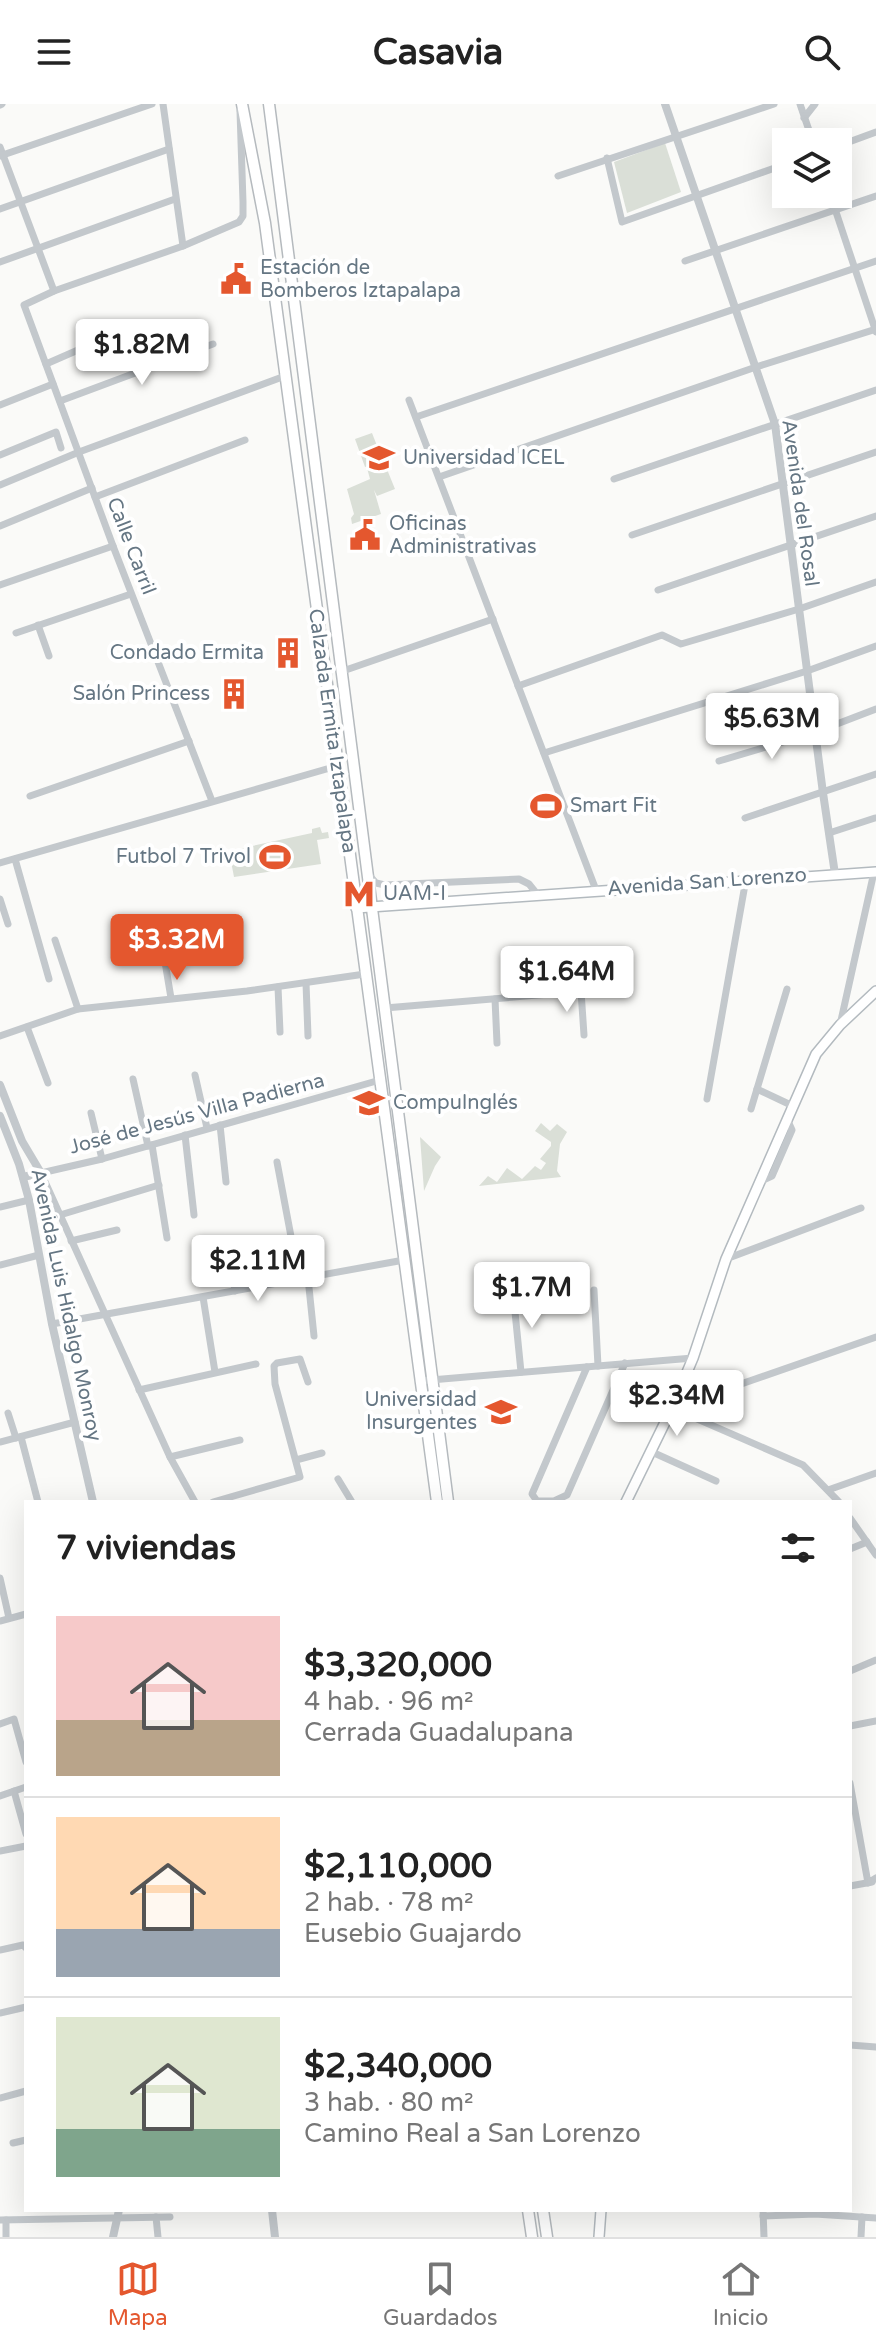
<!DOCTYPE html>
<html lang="es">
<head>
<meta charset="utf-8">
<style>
  :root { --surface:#fff; --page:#f6f6f6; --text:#222; --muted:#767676; --line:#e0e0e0; --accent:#e4572e }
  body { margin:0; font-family:"Varela Round",sans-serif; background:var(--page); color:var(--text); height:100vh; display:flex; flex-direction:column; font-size:30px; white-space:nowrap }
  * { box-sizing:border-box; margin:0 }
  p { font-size:26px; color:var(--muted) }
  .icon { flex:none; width:44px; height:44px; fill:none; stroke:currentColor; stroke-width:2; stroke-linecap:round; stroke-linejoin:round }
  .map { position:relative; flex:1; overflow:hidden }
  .side { position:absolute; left:24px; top:1396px; width:828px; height:712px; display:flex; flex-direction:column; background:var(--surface); border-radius:0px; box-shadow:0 8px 32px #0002 }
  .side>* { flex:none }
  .buttons { position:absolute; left:772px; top:24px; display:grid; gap:16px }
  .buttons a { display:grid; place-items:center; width:80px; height:80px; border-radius:0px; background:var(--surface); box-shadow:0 8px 32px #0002; font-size:40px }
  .price { position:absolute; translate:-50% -68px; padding:0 18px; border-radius:8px; background:#fff; color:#222; font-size:26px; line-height:52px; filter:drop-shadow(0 2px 4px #0008) }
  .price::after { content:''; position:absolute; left:50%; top:48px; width:24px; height:18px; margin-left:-12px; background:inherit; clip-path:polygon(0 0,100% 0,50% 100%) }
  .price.current { background:var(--accent); color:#fff }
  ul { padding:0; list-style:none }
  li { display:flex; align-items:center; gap:24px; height:200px; padding:0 32px }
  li+li { border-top:2px solid var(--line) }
  li span { display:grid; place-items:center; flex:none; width:224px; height:160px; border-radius:0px; color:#555 }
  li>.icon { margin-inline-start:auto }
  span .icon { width:96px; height:96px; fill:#fffc; stroke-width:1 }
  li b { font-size:34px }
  h2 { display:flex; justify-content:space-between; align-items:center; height:96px; padding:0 32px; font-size:34px }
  header { display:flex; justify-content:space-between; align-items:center; height:104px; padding:0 32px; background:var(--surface); font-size:36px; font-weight:800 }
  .tabs { display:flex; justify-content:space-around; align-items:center; height:112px; border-top:2px solid var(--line); background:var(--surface); font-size:22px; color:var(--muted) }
  .tabs a { display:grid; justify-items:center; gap:4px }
  .tabs .current { color:var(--accent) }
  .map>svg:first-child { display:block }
</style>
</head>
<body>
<header><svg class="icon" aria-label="menu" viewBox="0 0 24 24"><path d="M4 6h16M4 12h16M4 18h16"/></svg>Casavia<svg class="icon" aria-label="search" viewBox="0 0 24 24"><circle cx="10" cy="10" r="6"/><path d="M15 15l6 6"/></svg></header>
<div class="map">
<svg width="876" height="2133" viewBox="0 0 876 2133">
  <rect width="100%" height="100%" fill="#fafaf8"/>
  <g fill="#dadfd7">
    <polygon points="665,39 681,88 627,109 614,58"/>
    <polygon points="372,329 383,357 365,363 355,335"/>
    <polygon points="384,358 395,385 377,392 374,386 381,410 352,420 351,414 354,410 347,385 370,375 367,364"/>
    <polygon points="320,723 322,729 328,728 329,734 317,736 321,760 234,773 229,747 312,729 312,725"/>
    <polygon points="541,1019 550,1027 557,1020 567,1028 560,1040 557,1067 561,1073 479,1082 488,1072 497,1078 507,1064 522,1075 535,1062 541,1066 546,1059 540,1055 551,1042 551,1038 535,1027"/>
    <polygon points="420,1033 441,1053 435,1062 424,1087"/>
  </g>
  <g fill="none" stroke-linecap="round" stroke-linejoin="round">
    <defs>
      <g id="secondary">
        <polyline points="356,804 876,768"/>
        <polyline points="626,1398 672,1304 693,1254 726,1155 816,950 840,921 876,887"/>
        <polyline points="599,2133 601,2106"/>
      </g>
      <g id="primary">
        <polyline points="242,0 265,119 437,1398"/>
        <polyline points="269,0 448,1398"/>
        <polyline points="528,2106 532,2133"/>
        <polyline points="543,2106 547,2133"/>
      </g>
    </defs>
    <use href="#secondary" stroke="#b3babf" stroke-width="12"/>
    <use href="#primary" stroke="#b5babe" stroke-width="13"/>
    <g stroke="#c3c8cc" stroke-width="7">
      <polyline points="163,0 183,142"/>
      <polyline points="800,0 813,38"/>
      <polyline points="0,1 2,0"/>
      <polyline points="804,14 815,0"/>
      <polyline points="838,42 876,28"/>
      <polyline points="0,43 54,187"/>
      <polyline points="0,52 152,0"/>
      <polyline points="607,54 622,118 786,60"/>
      <polyline points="558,72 774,0"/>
      <polyline points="830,90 876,228"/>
      <polyline points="0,105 169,45"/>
      <polyline points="685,157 876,92"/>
      <polyline points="0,158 175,95"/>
      <polyline points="46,260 94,239"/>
      <polyline points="409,296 596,786"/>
      <polyline points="60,297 213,240"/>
      <polyline points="0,301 53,280"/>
      <polyline points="416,313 876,157"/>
      <polyline points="0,351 56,328 61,344"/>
      <polyline points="439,373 756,263 876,225"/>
      <polyline points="614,375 876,286"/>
      <polyline points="0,381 79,348 285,272"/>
      <polyline points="95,393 245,336"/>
      <polyline points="0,422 92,384"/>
      <polyline points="632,431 876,348"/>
      <polyline points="0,481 113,442"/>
      <polyline points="658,486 876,412"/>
      <polyline points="38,521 49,552"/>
      <polyline points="16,529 131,490"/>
      <polyline points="340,568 493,515"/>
      <polyline points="518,582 662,531 681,540 799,505 876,478"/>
      <polyline points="544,649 807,567 876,542"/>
      <polyline points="719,657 816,628 876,605"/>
      <polyline points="30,692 189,637"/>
      <polyline points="212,697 113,442 24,201 54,187 183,142 239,118 243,112 243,98 240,7"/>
      <polyline points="745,714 876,670"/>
      <polyline points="829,729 875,714"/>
      <polyline points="15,755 49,875"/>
      <polyline points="0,759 337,662"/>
      <polyline points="369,771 376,779 385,781 519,775 529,780 537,790"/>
      <polyline points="0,795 8,820"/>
      <polyline points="117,834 160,828 171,894"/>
      <polyline points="55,836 78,905"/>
      <polyline points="162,838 220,831"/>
      <polyline points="306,879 308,932"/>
      <polyline points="278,883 280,928"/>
      <polyline points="581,887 584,931"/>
      <polyline points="495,895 497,939"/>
      <polyline points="385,904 609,885"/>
      <polyline points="840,921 874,768"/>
      <polyline points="27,923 48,979"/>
      <polyline points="0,932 78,905 247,887 365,870"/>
      <polyline points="195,971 207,1024"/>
      <polyline points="133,975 148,1042"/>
      <polyline points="757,985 793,1002"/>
      <polyline points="707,995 746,775"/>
      <polyline points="751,1005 787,885"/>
      <polyline points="91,1009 102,1055"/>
      <polyline points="220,1021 226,1078"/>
      <polyline points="185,1031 194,1111"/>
      <polyline points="152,1041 167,1134"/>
      <polyline points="277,1058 299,1175"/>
      <polyline points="761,1077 772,1072 792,1026 787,1015"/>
      <polyline points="0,1103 29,1096"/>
      <polyline points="60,1111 159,1081"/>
      <polyline points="71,1137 117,1126"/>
      <polyline points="228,1140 235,1187"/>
      <polyline points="726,1155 861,1104"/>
      <polyline points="0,1161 39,1151"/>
      <polyline points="308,1174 314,1232"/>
      <polyline points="594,1186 598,1262"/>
      <polyline points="513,1188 521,1268"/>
      <polyline points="203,1193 215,1268"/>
      <polyline points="52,1220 404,1156"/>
      <polyline points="587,1263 532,1390 537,1397 554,1397 567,1391 625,1259"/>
      <polyline points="419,1277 693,1254"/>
      <polyline points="139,1286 256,1260"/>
      <polyline points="672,1304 876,1233"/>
      <polyline points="672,1304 803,1361 839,1398"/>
      <polyline points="8,1309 16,1334"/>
      <polyline points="21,1333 38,1398"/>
      <polyline points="0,1338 75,1318"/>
      <polyline points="652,1348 716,1377"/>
      <polyline points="170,1353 240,1336"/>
      <polyline points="296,1356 322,1349"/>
      <polyline points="338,1375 352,1398"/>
      <polyline points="828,1386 876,1369"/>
      <polyline points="195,1398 170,1353 41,1069 102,1055 380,976"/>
      <polyline points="213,1398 300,1373 275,1280 274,1262 277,1259 300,1255 308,1278"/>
      <polyline points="850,1414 876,1451"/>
      <polyline points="850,1445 867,1438"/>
      <polyline points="0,1474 9,1514"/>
      <polyline points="0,1517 26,1510"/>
      <polyline points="850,1567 876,1556"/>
      <polyline points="0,1620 14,1615 26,1658"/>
      <polyline points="850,1622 876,1617"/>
      <polyline points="850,1679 868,1779 876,1774"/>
      <polyline points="14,1687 26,1730"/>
      <polyline points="0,1692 26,1683"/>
      <polyline points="0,1747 26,1742"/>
      <polyline points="850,1782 872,1778"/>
      <polyline points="0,1846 23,1841 26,1844"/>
      <polyline points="0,1909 26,1903"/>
      <polyline points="850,1941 876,1943"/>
      <polyline points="0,1994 26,1987"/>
      <polyline points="13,2039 26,2036"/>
      <polyline points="763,2106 764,2133"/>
      <polyline points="763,2112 815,2110 876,2114"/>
      <polyline points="156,2113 158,2133"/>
      <polyline points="0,2116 170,2113"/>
      <polyline points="6,2116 6,2133"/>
      <polyline points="861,2133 862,2113"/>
    </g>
    <g stroke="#c3c8cc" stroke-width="8">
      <polyline points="665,0 775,320 823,689 835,770"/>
      <polyline points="0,981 22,1037 41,1069 23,1073"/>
      <polyline points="0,1012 19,1060 29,1096 52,1220 93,1398"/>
      <polyline points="272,2106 275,2133"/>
      <polyline points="113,2133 119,2106"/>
    </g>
    <use href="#secondary" stroke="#fff" stroke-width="9"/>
    <use href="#primary" stroke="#fff" stroke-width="10"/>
  </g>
  <defs>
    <symbol id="civic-bare" viewBox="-9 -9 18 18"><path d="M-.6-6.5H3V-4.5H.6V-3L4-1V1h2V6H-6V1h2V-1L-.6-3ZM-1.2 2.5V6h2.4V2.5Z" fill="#e4572e" stroke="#fff" stroke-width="2.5" paint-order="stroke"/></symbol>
    <symbol id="university-bare" viewBox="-9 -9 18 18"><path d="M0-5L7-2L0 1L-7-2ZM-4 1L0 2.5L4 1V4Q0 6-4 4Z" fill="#e4572e" stroke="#fff" stroke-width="2.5" paint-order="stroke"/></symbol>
    <symbol id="building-bare" viewBox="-9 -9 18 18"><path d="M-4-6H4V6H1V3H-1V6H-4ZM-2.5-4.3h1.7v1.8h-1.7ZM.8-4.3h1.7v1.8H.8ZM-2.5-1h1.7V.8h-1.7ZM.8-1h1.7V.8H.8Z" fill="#e4572e" stroke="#fff" stroke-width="2.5" paint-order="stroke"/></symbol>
    <symbol id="stadium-bare" viewBox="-9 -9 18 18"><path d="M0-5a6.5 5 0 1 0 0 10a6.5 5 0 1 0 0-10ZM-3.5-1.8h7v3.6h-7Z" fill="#e4572e" stroke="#fff" stroke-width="2.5" paint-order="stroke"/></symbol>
    <symbol id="metro-bare" viewBox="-9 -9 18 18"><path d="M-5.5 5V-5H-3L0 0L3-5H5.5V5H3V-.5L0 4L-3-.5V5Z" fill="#e4572e" stroke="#fff" stroke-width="2.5" paint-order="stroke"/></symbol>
    <symbol id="school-bare" viewBox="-9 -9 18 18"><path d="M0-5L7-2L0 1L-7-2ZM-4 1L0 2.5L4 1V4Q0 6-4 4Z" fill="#e4572e" stroke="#fff" stroke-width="2.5" paint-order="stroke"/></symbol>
  </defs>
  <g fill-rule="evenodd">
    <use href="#civic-bare" x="214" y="153" width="44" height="44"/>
    <use href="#university-bare" x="357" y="332" width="44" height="44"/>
    <use href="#civic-bare" x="343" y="409" width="44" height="44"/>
    <use href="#building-bare" x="266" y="527" width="44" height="44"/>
    <use href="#building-bare" x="212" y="568" width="44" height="44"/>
    <use href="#stadium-bare" x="524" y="680" width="44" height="44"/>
    <use href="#stadium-bare" x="253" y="731" width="44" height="44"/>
    <use href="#metro-bare" x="337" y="768" width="44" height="44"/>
    <use href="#school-bare" x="347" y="977" width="44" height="44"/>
    <use href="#university-bare" x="479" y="1286" width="44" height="44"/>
  </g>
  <g text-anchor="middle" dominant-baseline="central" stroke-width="8" stroke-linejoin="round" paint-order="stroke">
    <g font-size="20" fill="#657683" stroke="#fff" text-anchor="start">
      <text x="260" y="164">Estación de<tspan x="260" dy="23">Bomberos Iztapalapa</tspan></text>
      <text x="403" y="354">Universidad ICEL</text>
      <text x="389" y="420">Oficinas<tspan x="389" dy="23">Administrativas</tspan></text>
      <text x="264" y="549" text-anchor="end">Condado Ermita</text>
      <text x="210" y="590" text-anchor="end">Salón Princess</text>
      <text x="570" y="702">Smart Fit</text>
      <text x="251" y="753" text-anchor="end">Futbol 7 Trivol</text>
      <text x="383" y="790">UAM-I</text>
      <text x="393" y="999">CompuInglés</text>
      <text x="477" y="1296" text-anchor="end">Universidad<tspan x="477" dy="23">Insurgentes</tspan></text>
    </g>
    <g font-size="20" fill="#657683" stroke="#fff">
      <text transform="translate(800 399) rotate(82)">Avenida del Rosal</text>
      <text transform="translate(131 442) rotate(69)">Calle Carril</text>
      <text transform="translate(332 627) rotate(82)">Calzada Ermita Iztapalapa</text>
      <text transform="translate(707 778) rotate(-4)">Avenida San Lorenzo</text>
      <text transform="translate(197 1010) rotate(-15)">José de Jesús Villa Padierna</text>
      <text transform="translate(66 1201) rotate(78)">Avenida Luis Hidalgo Monroy</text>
    </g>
  </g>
</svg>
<div class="buttons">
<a><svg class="icon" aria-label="layers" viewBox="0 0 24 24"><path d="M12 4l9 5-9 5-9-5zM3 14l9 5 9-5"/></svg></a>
</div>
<b class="price" style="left:142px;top:283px">$1.82M</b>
<b class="price" style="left:772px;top:657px">$5.63M</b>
<b class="price current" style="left:177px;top:878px">$3.32M</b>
<b class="price" style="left:567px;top:910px">$1.64M</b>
<b class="price" style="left:258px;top:1199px">$2.11M</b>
<b class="price" style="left:532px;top:1226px">$1.7M</b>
<b class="price" style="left:677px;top:1334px">$2.34M</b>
<section class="side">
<h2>7 viviendas<svg class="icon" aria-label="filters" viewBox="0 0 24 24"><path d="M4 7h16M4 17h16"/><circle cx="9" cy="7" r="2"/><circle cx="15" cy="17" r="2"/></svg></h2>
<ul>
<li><span style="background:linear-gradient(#f6c9c9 65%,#b9a48a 0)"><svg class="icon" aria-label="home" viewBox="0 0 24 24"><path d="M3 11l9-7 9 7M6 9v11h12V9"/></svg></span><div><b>$3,320,000</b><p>4 hab. · 96 m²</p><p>Cerrada Guadalupana</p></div></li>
<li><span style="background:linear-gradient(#ffd9b3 70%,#9aa5b1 0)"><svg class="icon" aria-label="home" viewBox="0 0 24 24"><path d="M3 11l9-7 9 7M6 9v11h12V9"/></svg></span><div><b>$2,110,000</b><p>2 hab. · 78 m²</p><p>Eusebio Guajardo</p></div></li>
<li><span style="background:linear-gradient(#dfe7d0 70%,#7fa58c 0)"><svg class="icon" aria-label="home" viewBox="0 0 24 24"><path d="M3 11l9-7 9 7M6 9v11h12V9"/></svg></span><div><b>$2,340,000</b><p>3 hab. · 80 m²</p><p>Camino Real a San Lorenzo</p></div></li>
</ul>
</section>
</div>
<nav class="tabs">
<a class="current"><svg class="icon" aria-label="map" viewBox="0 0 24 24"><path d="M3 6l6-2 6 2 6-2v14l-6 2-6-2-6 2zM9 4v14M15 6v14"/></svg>Mapa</a>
<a><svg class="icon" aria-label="saved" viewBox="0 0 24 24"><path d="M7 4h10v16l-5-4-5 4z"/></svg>Guardados</a>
<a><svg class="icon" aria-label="home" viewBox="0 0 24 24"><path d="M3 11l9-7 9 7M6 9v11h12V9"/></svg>Inicio</a>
</nav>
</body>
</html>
